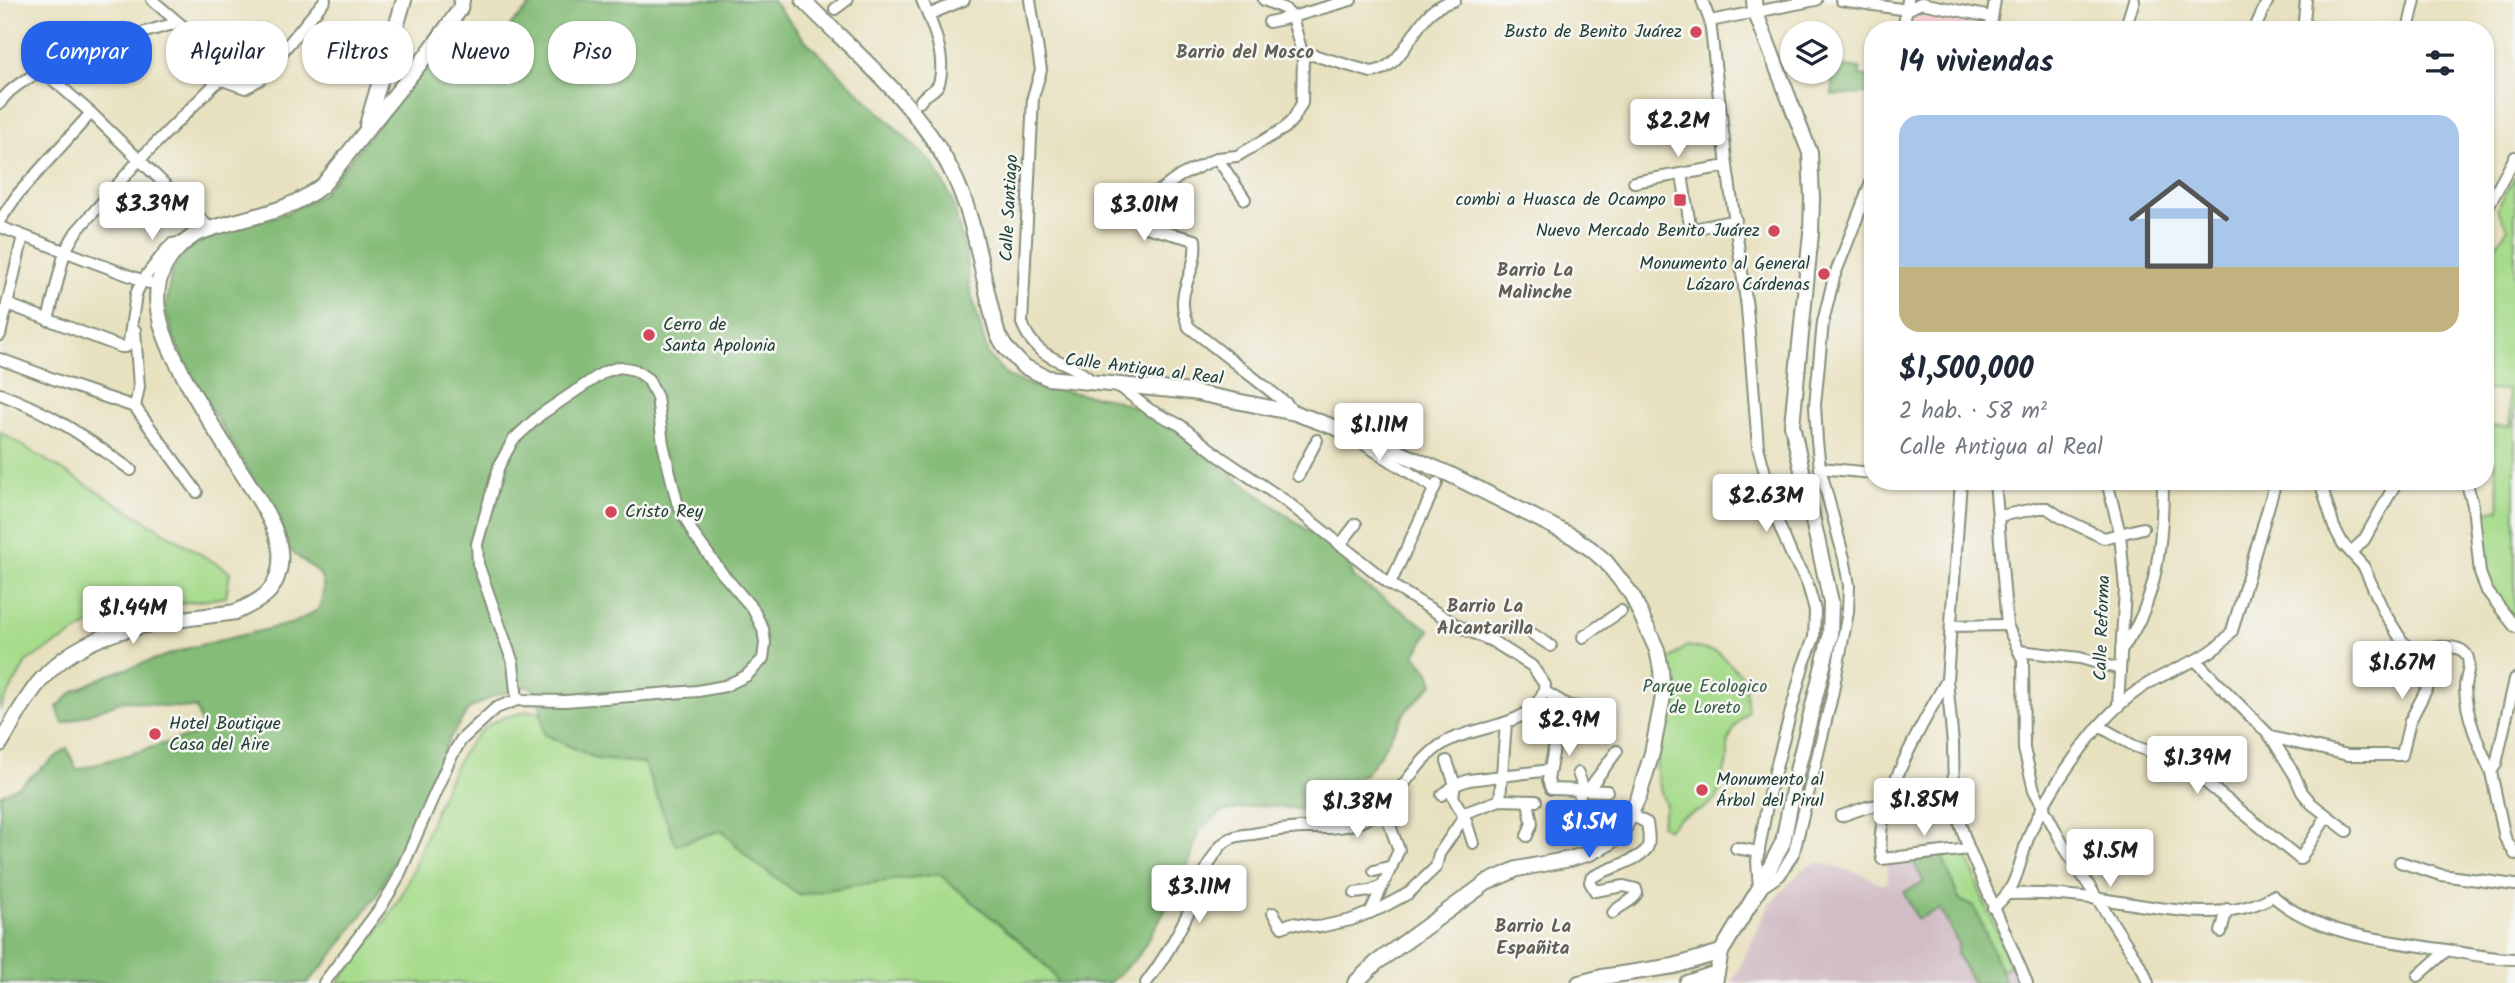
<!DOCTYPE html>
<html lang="es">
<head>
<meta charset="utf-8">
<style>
  :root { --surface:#fff; --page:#f6f6f7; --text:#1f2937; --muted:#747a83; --accent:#2563eb }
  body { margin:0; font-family:Kalam,sans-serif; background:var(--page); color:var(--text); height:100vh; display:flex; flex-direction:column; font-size:26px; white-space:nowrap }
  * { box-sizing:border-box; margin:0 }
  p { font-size:23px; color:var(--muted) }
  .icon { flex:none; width:38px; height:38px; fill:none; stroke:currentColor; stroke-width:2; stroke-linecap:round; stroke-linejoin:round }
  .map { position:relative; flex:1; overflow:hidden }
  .details { position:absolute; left:1864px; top:21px; width:630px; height:469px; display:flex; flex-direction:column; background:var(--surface); border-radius:28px; box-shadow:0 2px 5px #0004 }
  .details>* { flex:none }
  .top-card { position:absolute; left:21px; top:21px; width:665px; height:63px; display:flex; gap:14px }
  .buttons { position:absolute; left:1780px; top:21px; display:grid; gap:14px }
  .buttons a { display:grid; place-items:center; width:63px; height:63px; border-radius:50%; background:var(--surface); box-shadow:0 2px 5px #0004; font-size:35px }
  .price { position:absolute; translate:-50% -60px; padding:0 16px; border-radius:7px; background:#fff; color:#222; font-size:23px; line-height:46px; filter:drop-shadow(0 2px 4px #0008) }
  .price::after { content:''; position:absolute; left:50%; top:42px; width:21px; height:16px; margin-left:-10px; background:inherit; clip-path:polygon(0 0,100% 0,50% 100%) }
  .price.on { background:var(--accent); color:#fff }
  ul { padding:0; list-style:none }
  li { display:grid; align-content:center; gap:14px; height:371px; padding:0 35px }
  li span { display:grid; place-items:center; height:217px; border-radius:21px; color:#555 }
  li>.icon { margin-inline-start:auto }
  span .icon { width:126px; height:126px; fill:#fffc; stroke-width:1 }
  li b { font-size:30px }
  h2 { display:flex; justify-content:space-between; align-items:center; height:84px; padding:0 35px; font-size:30px }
  .pill { padding:0 24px; border-radius:28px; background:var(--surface); box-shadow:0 2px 5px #0004; font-size:24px; line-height:63px }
  .pill.on { background:var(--accent); color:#fff }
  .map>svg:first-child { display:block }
</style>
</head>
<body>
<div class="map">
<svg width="2515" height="983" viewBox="0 0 2515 983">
  <rect width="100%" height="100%" fill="#f6f6f2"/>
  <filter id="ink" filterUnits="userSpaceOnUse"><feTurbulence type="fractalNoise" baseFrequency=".0143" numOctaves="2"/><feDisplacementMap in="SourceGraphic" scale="14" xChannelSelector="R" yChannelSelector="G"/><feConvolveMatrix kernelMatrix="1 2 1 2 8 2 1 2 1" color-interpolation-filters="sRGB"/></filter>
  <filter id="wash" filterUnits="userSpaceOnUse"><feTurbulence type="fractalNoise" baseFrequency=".00686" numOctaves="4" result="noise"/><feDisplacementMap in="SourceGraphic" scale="28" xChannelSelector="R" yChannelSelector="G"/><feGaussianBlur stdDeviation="1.57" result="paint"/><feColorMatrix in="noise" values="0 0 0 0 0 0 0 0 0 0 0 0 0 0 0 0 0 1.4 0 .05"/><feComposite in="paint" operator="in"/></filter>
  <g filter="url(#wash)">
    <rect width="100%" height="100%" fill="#e8e1c0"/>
    <polygon fill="#f7cfd1" points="1924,10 1988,21 1987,30 1911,30 1913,18"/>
    <polygon fill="#d2bdc6" points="1942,855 1959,900 1974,906 2001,969 2011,965 2021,983 1732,983 1770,904 1804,868 1818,862 1866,875 1874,882 1883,885 1888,882 1886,861"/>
    <g fill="#a7dc8c" stroke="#638c60" stroke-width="2">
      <polygon points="2515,177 2515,619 2499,599 2484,572 2479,514 2500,509 2495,461 2485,455 2485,427 2511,426 2508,390 2485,390 2485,258 2508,229 2497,208"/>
      <polygon points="0,432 230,572 226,597 110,613 27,661 0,708"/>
      <polygon points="1687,646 1717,652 1744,677 1748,711 1736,725 1728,741 1728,760 1721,781 1720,792 1716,799 1703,809 1680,818 1668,829 1661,825 1666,805 1661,793 1656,768 1666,718 1663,702 1666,662"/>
      <path d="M528 711 541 712 544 734 597 759 644 763 676 845 722 830 751 860 800 895 855 885 939 874 1022 943 1050 970 1058 983H338C358 955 385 926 401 896 426 849 447 748 493 722 503 717 517 714 528 711Z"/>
      <polygon points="1967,853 1980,892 2011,965 2001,970 1974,906 1959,900 1942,856"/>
    </g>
    <g fill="#85bc78" stroke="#527c56" stroke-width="2">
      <path d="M536 0H772L806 41 934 165 952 199 966 256 970 289 988 355 1007 376 1029 385 1112 399 1140 409 1177 431 1222 468 1351 562 1352 577 1430 630 1415 655 1429 672 1433 684 1405 712 1379 756 1365 774 1346 782 1343 790 1322 811 1258 805 1222 812 1199 831 1183 880 1138 956 1109 983H1058L1050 970 1022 943 939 874 855 885 800 895 751 860 722 830 676 845 644 763 597 759 544 734 539 693 528 686 493 696 469 709 449 739 379 892 327 962 307 983H0V795L19 786 67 748 77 770 203 732 196 708 169 707 125 700 63 724 57 707 74 691 108 675 192 647 294 623 319 609C332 567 313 573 289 549 285 544 284 534 282 527L197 385 175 342 165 311 171 274 184 252 214 235 286 213 321 195 434 57 444 63 505 31Z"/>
      <polygon points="1831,66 1860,68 1860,75 1872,77 1872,94 1832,95"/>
      <polygon points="1942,855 1959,900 1974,906 2006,983 1973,983 1957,955 1958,943 1940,909 1917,919 1904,892 1924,883 1912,859"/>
    </g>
  </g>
  <g filter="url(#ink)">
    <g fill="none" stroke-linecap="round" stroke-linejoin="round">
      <defs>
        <g id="minor">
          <polyline points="152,0 212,51 244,83 251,85"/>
          <path d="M1030 0 1041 70 1033 97 1022 323C1038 365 1067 356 1094 383"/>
          <polyline points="1702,0 1710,21 1727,166 1747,308 1758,447 1779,525 1792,556 1807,582 1815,610 1814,638 1803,666 1769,794 1757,861 1759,889 1780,875 1794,852 1832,696 1848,612 1849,585 1844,558 1820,468 1817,441 1815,405 1823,322 1834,277 1872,180"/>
          <polyline points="1841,0 1907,10 1921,3 1991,17"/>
          <polyline points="2306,0 2304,20 2309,30"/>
          <polyline points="835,9 847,0"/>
          <polyline points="928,15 964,0"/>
          <polyline points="1710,21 1816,0"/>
          <polyline points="1269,22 1292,17 1351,0"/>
          <polyline points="1903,30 1908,0"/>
          <polyline points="1990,30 1995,0"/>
          <polyline points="2125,30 2134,0"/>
          <polyline points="2254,30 2268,0"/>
          <polyline points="2408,30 2415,0"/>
          <path d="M1303 56 1313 55 1371 72C1401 69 1410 32 1430 13 1437 6 1446 3 1455 0"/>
          <polyline points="43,71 91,113 210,228"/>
          <path d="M920 102C924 93 936 92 939 83 947 58 932 23 922 0"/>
          <path d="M0 103C19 68 139 33 177 23"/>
          <polyline points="1217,158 1245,199"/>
          <polyline points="1682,174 1690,226 1693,229 1736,220"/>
          <polyline points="1634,182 1727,166"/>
          <polyline points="1110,210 1129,212 1139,211"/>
          <polyline points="1139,211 1158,192 1180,176 1217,158 1237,156 1285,128 1294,118 1302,103 1303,56 1292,17 1285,9 1264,0"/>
          <path d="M1139 211 1138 217 1145 227 1195 240C1199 274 1171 291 1189 327L1287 404 1294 413"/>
          <polyline points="2485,212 2515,157"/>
          <polyline points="0,220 18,194 91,113"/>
          <polyline points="0,227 149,283"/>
          <polyline points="7,304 121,347 126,347 129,342 136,294 142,281 166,250 172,244 184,242"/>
          <polyline points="48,320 65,251 76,232 139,160 215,84 222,80 245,88 259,80 325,0"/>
          <polyline points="135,330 139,387 135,407"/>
          <polyline points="0,335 23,236"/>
          <polyline points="0,359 67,384 135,407"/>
          <path d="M1119 386 1150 410 1180 425 1219 456 1287 502 1390 584 1460 627 1494 642 1532 666 1545 685C1537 729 1475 724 1444 743 1409 764 1396 812 1354 824 1337 829 1319 828 1301 828 1285 829 1269 831 1253 834 1245 835 1235 835 1228 840 1210 850 1199 891 1190 909 1178 934 1163 961 1146 983"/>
          <path d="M0 394C54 414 85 437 131 470"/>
          <polyline points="135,407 197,492"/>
          <polyline points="1359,441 1434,488"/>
          <polyline points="1820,468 1872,473"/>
          <polyline points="1298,476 1317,440"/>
          <polyline points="1938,481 1961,484"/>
          <polyline points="1961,481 1947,680 1953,744 1954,797 1961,827 1969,849 2027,983"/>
          <polyline points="1995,481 2007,625 2023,660 2024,749 2034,790 2066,850 2143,970 2148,983"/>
          <polyline points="2107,481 2120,534 2125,589 2118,705"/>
          <polyline points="2466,481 2473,505 2480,573 2487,591 2515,627"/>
          <polyline points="2000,516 2039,508 2047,508 2062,518 2104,538 2143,528"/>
          <polyline points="1340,545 1356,524"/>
          <polyline points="2351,552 2364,540 2397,481"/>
          <polyline points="1390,584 1437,483"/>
          <polyline points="1951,626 2007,625"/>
          <polyline points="1528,631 1551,646"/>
          <polyline points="1583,637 1621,611"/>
          <path d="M2410 648C2423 648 2456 643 2464 652 2474 661 2465 677 2465 688 2466 717 2479 746 2491 772"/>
          <path d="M2121 650C2158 603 2163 539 2163 481"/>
          <polyline points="2019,651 2080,658 2120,669"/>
          <polyline points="2196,661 2271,737 2294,774 2302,792 2312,804 2347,831"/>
          <polyline points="2515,679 2496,764 2491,772 2505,838 2515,854"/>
          <path d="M1947 680C1922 725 1871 808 1882 859L1969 849"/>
          <polyline points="1544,691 1569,706 1579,707"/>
          <polyline points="2099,726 2134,746 2174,760 2199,777 2300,859 2327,816"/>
          <polyline points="1557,732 1548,780 1551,789 1607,791"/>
          <polyline points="2271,737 2348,755 2402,755 2410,721 2433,677 2432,668 2427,662 2402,641 2384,612 2364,567 2343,544 2334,527 2320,481"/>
          <polyline points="1447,761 1455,785 1453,797 1465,818 1473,843"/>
          <polyline points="1578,773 1584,790"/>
          <polyline points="1588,790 1617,751"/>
          <polyline points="1442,795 1455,785 1469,780 1550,770"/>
          <polyline points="1500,800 1506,723"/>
          <polyline points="1579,808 1580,789"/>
          <polyline points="1462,814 1500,800 1536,801"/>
          <polyline points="1841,816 1867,807 1889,803"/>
          <polyline points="1527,836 1532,823 1528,801"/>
          <polyline points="1736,848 1759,852"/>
          <polyline points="2400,862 2441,875 2515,885"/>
          <polyline points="1374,871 1392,866"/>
          <polyline points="1355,893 1370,891 1382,886"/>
          <path d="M2009 894C2039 893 2069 895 2100 899 2155 906 2222 926 2273 896 2317 935 2384 940 2440 949 2464 953 2491 959 2515 959"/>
          <path d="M1993 908C2020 887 2018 862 2030 833 2047 794 2072 759 2099 726 2118 704 2140 686 2166 674 2191 661 2215 655 2232 631L2276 481"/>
          <polyline points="1273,913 1282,927 1292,923 1319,927 1351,920 1381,908 1409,893 1436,867 1439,854 1464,817"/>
          <polyline points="1370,913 1399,850 1389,823"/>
          <path d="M1613 913C1620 904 1632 903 1637 893L1636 889 1624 886 1595 891 1590 882 1591 878C1604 869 1644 860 1648 846 1650 839 1648 830 1647 823L1631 815"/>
          <polyline points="2221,932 2227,909"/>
          <polyline points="2418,976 2446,951"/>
          <polyline points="324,983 381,907 396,882 449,761 461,740 496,708 517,700 565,701 698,691 725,686 746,676 763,659 765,643 763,629 753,609 722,573 694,535 677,502 663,444 657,397 648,379 635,370 620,367 604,372 540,415 513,440 499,466 477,544 478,564 513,663 517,700"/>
        </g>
        <g id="major">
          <path d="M803 0C855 53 917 103 951 170 978 221 981 280 998 335L1005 347 1023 366 1048 378 1192 392 1295 413 1367 439 1449 474 1572 536 1591 549 1606 562 1632 595 1657 650 1661 669 1663 697 1652 753 1639 796 1624 828 1609 843 1590 853 1570 859 1517 869 1486 883 1376 963 1355 983"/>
          <polyline points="367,125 404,0"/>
          <path d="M0 744C13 723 25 698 41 680 90 623 167 622 236 612 250 605 267 598 274 584 294 546 263 507 244 476 225 446 206 416 188 384 160 332 132 276 196 234 241 216 283 217 323 185L426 56 460 9 462 0"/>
          <polyline points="1579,983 1602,977 1674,966 1721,952"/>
          <polyline points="1687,983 1717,973"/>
          <polyline points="1715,983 1721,952 1759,889 1783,842 1796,775 1830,637 1831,602 1792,425 1811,233 1812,198 1810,153 1755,11 1754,0"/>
        </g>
      </defs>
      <use href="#minor" stroke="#848f7a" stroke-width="14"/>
      <use href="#major" stroke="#848f7a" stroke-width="18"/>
      <use href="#minor" stroke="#fff" stroke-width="10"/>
      <use href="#major" stroke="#fff" stroke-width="14"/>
    </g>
  </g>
  <g fill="#d1495b" stroke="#f6f6f2" stroke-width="2.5">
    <circle cx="1696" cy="32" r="7"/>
    <rect x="1673" y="193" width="14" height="14" rx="3.5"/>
    <circle cx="1774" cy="231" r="7"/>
    <circle cx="1824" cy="274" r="7"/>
    <circle cx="649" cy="335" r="7"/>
    <circle cx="611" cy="512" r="7"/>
    <circle cx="155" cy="734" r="7"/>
    <circle cx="1702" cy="790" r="7"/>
  </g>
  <g text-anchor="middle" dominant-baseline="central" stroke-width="5" stroke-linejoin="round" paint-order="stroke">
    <g font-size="18" fill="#1f3d34" stroke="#f6f6f2" text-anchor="end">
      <text x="1682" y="32">Busto de Benito Juárez</text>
      <text x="1666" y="200">combi a Huasca de Ocampo</text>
      <text x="1760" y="231">Nuevo Mercado Benito Juárez</text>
      <text x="1810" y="264">Monumento al General<tspan x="1810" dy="21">Lázaro Cárdenas</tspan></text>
      <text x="663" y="325" text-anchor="start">Cerro de<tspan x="663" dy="21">Santa Apolonia</tspan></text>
      <text x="625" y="512" text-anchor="start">Cristo Rey</text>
      <text x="169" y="724" text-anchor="start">Hotel Boutique<tspan x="169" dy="21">Casa del Aire</tspan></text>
      <text x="1716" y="780" text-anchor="start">Monumento al<tspan x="1716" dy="21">Árbol del Pirul</tspan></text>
    </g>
    <g font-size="18" fill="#1f3d34" stroke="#f6f6f2">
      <text transform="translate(1010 208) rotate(-87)">Calle Santiago</text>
      <text transform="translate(1144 370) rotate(7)">Calle Antigua al Real</text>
      <text transform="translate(2103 628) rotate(-88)">Calle Reforma</text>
    </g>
    <g font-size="18" fill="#3a5d46" stroke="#f6f6f2">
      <text x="1705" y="687">Parque Ecologico<tspan x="1705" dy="21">de Loreto</tspan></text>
    </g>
    <g font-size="19" font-weight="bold" fill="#625f56" stroke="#f6f6f2">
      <text x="1245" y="53">Barrio del Mosco</text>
      <text x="1535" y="271">Barrio La<tspan x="1535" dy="22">Malinche</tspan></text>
      <text x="1485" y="607">Barrio La<tspan x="1485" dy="22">Alcantarilla</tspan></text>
      <text x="1533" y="927">Barrio La<tspan x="1533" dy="22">Españita</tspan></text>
    </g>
  </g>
</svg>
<div class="buttons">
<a><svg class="icon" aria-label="layers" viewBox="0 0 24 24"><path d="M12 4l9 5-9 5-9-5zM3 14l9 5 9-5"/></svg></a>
</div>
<b class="price" style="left:1678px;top:159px">$2.2M</b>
<b class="price" style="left:152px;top:242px">$3.39M</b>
<b class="price" style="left:1144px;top:243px">$3.01M</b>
<b class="price" style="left:1379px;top:463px">$1.11M</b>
<b class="price" style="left:1766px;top:534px">$2.63M</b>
<b class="price" style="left:133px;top:646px">$1.44M</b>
<b class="price" style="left:2402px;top:701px">$1.67M</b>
<b class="price" style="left:1569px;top:758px">$2.9M</b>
<b class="price" style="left:2197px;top:796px">$1.39M</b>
<b class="price" style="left:1924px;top:838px">$1.85M</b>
<b class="price" style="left:1357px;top:840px">$1.38M</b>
<b class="price on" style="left:1589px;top:860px">$1.5M</b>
<b class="price" style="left:2110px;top:889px">$1.5M</b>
<b class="price" style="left:1199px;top:925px">$3.11M</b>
<div class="top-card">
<a class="pill on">Comprar</a>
<a class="pill">Alquilar</a>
<a class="pill">Filtros</a>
<a class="pill">Nuevo</a>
<a class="pill">Piso</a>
</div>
<section class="details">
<h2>14 viviendas<svg class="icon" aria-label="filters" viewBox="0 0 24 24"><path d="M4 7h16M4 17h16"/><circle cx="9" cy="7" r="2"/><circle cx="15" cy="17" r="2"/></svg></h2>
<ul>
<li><span style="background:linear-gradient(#a9c7e8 70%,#c2b280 0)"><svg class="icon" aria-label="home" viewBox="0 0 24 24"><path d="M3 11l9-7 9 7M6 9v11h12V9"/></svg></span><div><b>$1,500,000</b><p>2 hab. · 58 m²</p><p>Calle Antigua al Real</p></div></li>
</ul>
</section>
</div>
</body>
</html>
